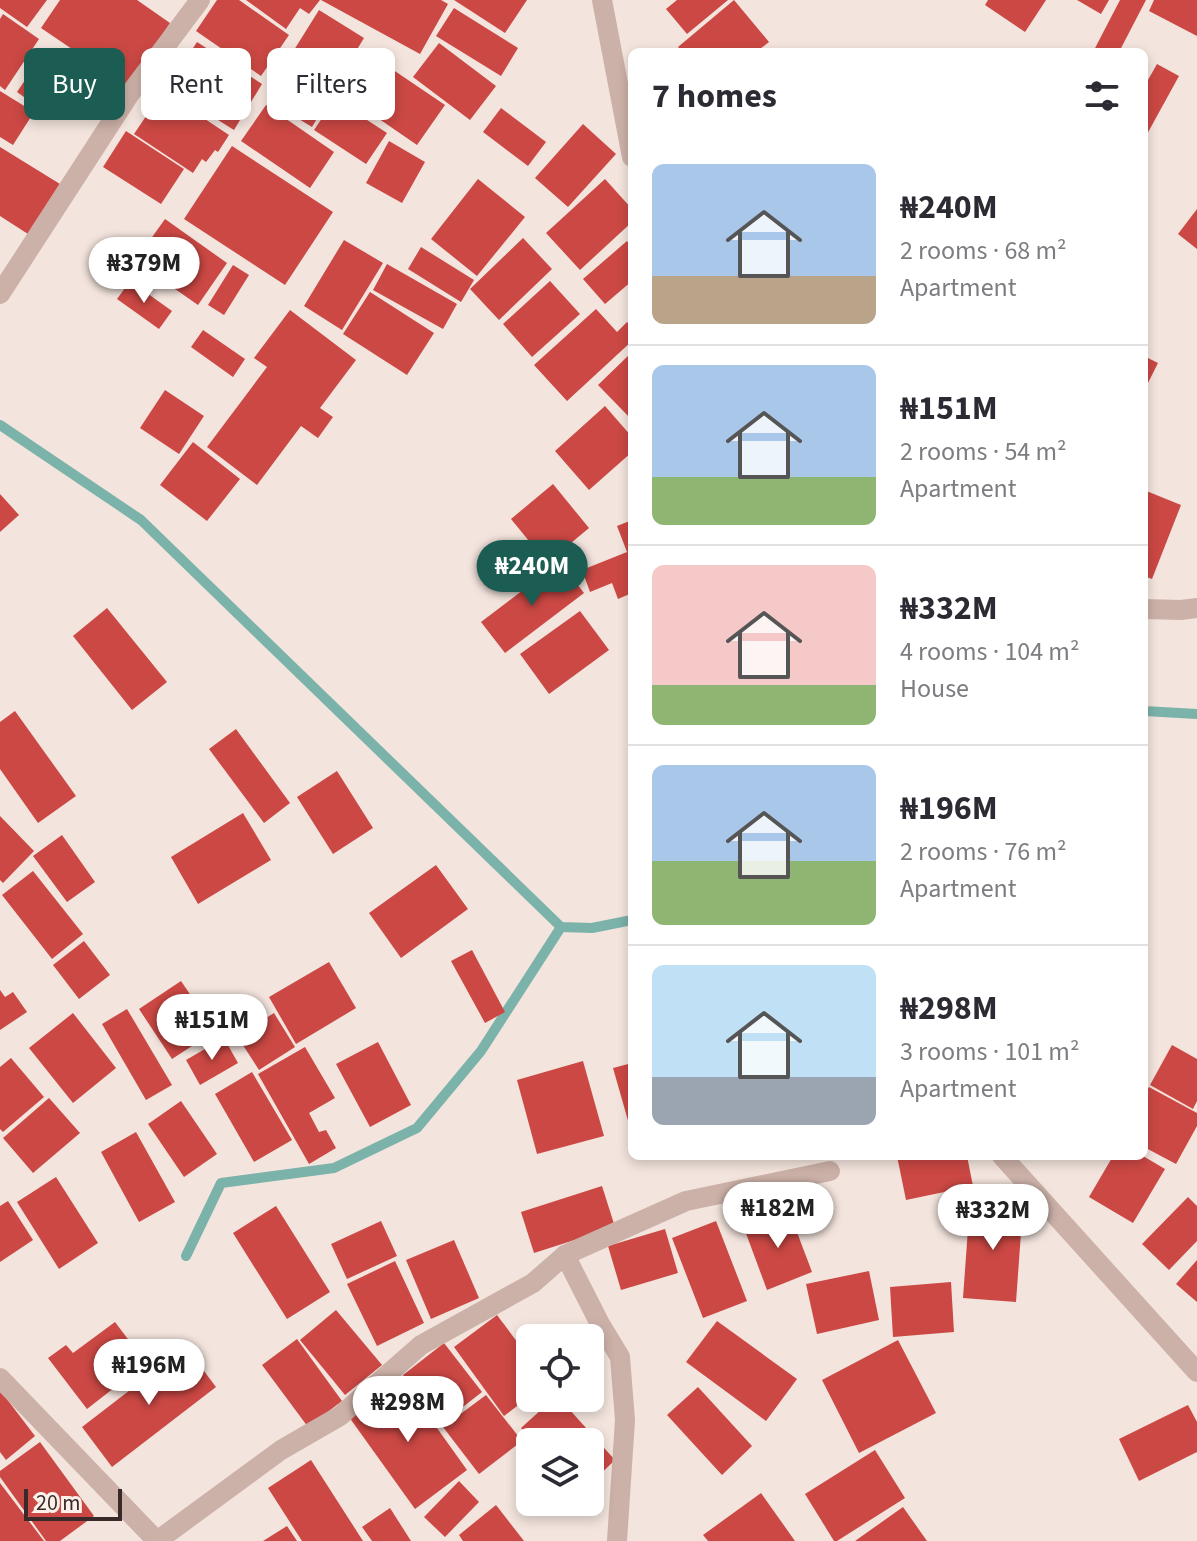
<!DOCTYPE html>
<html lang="en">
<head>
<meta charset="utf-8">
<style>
  :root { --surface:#fff; --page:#f2f2f3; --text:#2b2b33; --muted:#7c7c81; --line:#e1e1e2; --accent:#1c5d53 }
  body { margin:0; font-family:"Source Sans 3",sans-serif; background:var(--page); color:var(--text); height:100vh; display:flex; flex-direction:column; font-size:30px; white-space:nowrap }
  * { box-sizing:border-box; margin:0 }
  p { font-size:26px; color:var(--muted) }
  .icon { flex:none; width:44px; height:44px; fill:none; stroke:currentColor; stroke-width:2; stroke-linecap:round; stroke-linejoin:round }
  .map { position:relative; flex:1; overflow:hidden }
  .side { position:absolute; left:628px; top:48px; width:520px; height:1112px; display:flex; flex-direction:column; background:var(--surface); border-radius:12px; box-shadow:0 4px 12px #0003 }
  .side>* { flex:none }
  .top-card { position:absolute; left:24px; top:48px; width:484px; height:72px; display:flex; gap:16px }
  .buttons { position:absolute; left:516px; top:1324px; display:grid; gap:16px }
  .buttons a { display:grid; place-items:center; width:88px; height:88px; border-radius:12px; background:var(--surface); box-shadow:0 4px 12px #0003; font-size:40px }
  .scale { position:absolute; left:24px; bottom:20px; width:98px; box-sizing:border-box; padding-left:8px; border:4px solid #392a29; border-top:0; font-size:22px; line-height:28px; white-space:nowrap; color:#392a29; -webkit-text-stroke:6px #fbf0ea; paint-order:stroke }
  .price { position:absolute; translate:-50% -68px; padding:0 18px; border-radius:28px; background:#fff; color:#222; font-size:26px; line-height:52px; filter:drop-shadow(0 2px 4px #0008) }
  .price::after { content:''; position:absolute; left:50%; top:48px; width:24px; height:18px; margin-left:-12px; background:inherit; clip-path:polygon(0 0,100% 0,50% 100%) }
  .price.current { background:var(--accent); color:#fff }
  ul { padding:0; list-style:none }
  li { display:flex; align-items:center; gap:24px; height:200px; padding:0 24px }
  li+li { border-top:2px solid var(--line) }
  li span { display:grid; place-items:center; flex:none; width:224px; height:160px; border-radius:12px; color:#555 }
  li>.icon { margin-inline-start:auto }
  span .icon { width:96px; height:96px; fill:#fffc; stroke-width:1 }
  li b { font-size:34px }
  h2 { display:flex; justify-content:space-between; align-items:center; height:96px; padding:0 24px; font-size:34px }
  .pill { padding:0 28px; border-radius:12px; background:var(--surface); box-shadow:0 4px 12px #0003; font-size:28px; line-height:72px }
  .pill.current { background:var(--accent); color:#fff }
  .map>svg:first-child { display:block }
</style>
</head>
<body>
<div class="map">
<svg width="1197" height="1541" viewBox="0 0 1197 1541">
  <rect width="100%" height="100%" fill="#f3e4dd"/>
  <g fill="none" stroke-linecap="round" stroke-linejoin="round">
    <g stroke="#7bb2a9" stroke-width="10">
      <polyline points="0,425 141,520 561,927 592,928 632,920"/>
      <polyline points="1144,711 1197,714"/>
      <polyline points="186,1256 221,1183 334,1168 417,1128 481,1051 561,927"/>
    </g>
  </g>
  <g fill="#cb4844">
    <polygon points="0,0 47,0 27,27 0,8"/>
    <polygon points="60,0 137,0 170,23 128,87 41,28"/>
    <polygon points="217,0 239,0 289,35 261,76 196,31"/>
    <polygon points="246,0 320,0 309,14 300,8 286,29"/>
    <polygon points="321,0 441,0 448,4 420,54"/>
    <polygon points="454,0 527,0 505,33"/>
    <polygon points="677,0 728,0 687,34 666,9"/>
    <polygon points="734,0 769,42 756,52 682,52 678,47"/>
    <polygon points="988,0 1046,0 1025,32 985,5"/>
    <polygon points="1077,0 1109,0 1101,14"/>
    <polygon points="1120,0 1146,0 1119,52 1093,52"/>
    <polygon points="1154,0 1197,0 1197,36 1149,11"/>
    <polygon points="454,8 518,48 501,76 436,36"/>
    <polygon points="319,10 364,38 330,94 284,66"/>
    <polygon points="3,14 39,39 5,90 0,86 0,19"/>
    <polygon points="197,42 262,84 234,130 167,88"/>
    <polygon points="439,43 496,86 470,120 413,77"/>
    <polygon points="46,49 71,66 42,110 17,92"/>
    <polygon points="383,63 445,105 417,145 356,103"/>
    <polygon points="1157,64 1179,76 1146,136 1144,135 1144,87"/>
    <polygon points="294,81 328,100 312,127 279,107"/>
    <polygon points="0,91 34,112 13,145 0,137"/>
    <polygon points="163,91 229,135 218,152 215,150 206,162 202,159 193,173 134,134"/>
    <polygon points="335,99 387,133 366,164 314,130"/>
    <polygon points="266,105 334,152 310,188 241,141"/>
    <polygon points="501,108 546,142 528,166 483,132"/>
    <polygon points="583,124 616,154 568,207 535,178"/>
    <polygon points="126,131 184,169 161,204 103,167"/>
    <polygon points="389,141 425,162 402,203 366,183"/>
    <polygon points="232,146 333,212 285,285 184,219"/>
    <polygon points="0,147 60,184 28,234 0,216"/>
    <polygon points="478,179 525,217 477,276 431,239"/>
    <polygon points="605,179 632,209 632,222 580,270 546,233"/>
    <polygon points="1197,209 1197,249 1178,234"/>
    <polygon points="165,219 227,263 198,305 135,261"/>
    <polygon points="523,238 552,269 499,320 470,289"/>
    <polygon points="344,240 383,263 342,330 304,306"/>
    <polygon points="627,241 632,247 632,281 605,304 583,279"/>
    <polygon points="421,247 474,280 461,302 408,269"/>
    <polygon points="387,264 457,304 443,329 373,290"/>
    <polygon points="233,265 249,275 224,315 208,305"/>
    <polygon points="130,281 172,311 159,329 117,299"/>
    <polygon points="550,281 580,314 532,357 503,324"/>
    <polygon points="370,292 434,333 407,375 343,334"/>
    <polygon points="596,309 617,332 627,322 632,327 632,341 567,401 534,365"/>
    <polygon points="290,310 356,360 320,408 333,417 318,438 301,426 257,485 207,447 267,367 254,358"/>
    <polygon points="203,330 245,359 233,377 191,347"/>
    <polygon points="630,354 632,356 632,420 598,385"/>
    <polygon points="1144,356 1158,363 1144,391"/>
    <polygon points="165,390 204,416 179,454 140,428"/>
    <polygon points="605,406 632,437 632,452 589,490 555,451"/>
    <polygon points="193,442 240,479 207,521 160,485"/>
    <polygon points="553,484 589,528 547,563 511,519"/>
    <polygon points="1144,490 1181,505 1152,579 1144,576"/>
    <polygon points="0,494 19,515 0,532"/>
    <polygon points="632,520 632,593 618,599 612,583 590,592 582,570 627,552 617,526"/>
    <polygon points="560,562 584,593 505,653 481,622"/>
    <polygon points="107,608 167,682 132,710 73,636"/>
    <polygon points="580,611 609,650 549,694 520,654"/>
    <polygon points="15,711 76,796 38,823 0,769 0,722"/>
    <polygon points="236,729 290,803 264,823 209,749"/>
    <polygon points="337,771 373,828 333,854 297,797"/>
    <polygon points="243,813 271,860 198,904 171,857"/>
    <polygon points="0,816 34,851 3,883 0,880"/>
    <polygon points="62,835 95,882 67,902 33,856"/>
    <polygon points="436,865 468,909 401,958 369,913"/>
    <polygon points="33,871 83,934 52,959 2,895"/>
    <polygon points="84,941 110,975 79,999 53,965"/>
    <polygon points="472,950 505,1012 485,1023 451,961"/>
    <polygon points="329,962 356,1008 296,1044 269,997"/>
    <polygon points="181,981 215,1031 172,1059 139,1009"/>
    <polygon points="0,990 5,997 13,992 27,1012 0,1030"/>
    <polygon points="127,1009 172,1085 146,1100 102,1024"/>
    <polygon points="73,1013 116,1068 73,1103 29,1048"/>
    <polygon points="274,1013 295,1047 259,1070 237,1036"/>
    <polygon points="224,1038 238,1063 200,1085 186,1060"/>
    <polygon points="378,1042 411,1105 370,1127 336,1064"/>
    <polygon points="1172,1045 1197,1059 1197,1101 1193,1109 1150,1085"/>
    <polygon points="305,1047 335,1098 309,1113 319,1132 326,1130 336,1148 309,1164 258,1074"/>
    <polygon points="11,1058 44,1097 3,1132 0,1129 0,1067"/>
    <polygon points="583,1061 604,1136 537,1154 517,1080"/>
    <polygon points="632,1063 632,1131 631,1131 613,1068"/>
    <polygon points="252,1072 292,1140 254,1162 215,1094"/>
    <polygon points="1149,1087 1197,1113 1197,1126 1176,1164 1144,1147 1144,1096"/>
    <polygon points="49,1098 80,1133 33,1173 3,1138"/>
    <polygon points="181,1101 217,1154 184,1177 148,1124"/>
    <polygon points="136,1132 175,1202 139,1222 101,1152"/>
    <polygon points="897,1156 967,1156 973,1186 906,1200"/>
    <polygon points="1113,1156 1143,1156 1165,1169 1133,1223 1089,1197"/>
    <polygon points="56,1177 98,1243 59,1269 17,1202"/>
    <polygon points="602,1186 615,1227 534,1253 521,1212"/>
    <polygon points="1188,1197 1197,1206 1197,1241 1169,1270 1142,1244"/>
    <polygon points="8,1201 33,1240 0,1262 0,1206"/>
    <polygon points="970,1201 1023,1205 1016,1302 963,1298"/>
    <polygon points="276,1206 330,1292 287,1319 233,1233"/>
    <polygon points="789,1211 812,1272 767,1290 744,1228"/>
    <polygon points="381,1221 397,1256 347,1279 331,1244"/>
    <polygon points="716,1221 747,1301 703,1318 672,1238"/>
    <polygon points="665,1229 678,1273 621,1290 608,1246"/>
    <polygon points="454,1240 479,1298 431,1319 406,1260"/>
    <polygon points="1197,1260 1197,1302 1176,1284"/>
    <polygon points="395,1261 424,1323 377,1346 347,1284"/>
    <polygon points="869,1271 879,1320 817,1334 806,1284"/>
    <polygon points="951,1282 954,1332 893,1337 890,1287"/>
    <polygon points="336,1310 382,1365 345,1395 300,1340"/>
    <polygon points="497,1315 530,1359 530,1396 504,1416 454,1347"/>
    <polygon points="717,1321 797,1379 766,1421 686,1362"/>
    <polygon points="115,1322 146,1363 87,1409 48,1358 66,1345 73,1353"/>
    <polygon points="297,1339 342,1401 308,1427 262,1365"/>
    <polygon points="898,1340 936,1413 859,1453 822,1380"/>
    <polygon points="444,1343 482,1392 441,1424 403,1375"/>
    <polygon points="186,1347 216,1387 112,1467 82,1427"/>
    <polygon points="402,1379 467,1470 415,1509 349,1417"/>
    <polygon points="698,1387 752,1446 722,1475 667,1415"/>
    <polygon points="0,1390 35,1436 6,1460 0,1452"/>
    <polygon points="486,1395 522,1441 479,1474 443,1427"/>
    <polygon points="554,1398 559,1398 615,1460 590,1484 590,1442 534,1442 521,1428"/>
    <polygon points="1188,1405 1197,1422 1197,1452 1139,1481 1119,1439"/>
    <polygon points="40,1442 94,1516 60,1541 46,1541 0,1477 0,1471"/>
    <polygon points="875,1450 905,1498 837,1541 834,1541 805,1494"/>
    <polygon points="311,1460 363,1541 302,1541 268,1488"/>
    <polygon points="459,1481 479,1502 445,1537 424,1517"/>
    <polygon points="0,1483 44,1541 0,1541"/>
    <polygon points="761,1493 795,1541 708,1541 703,1535"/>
    <polygon points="496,1505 524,1541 463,1541 459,1535"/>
    <polygon points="903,1507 927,1541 855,1541"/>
    <polygon points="390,1508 411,1541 372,1541 362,1527"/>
    <polygon points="287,1526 297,1541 263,1541"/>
  </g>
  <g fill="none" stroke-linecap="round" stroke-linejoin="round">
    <g stroke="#ccb1a8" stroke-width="20">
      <polyline points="602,0 632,157"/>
      <polyline points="0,294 129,95 200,0"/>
      <polyline points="1144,609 1181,610 1197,608"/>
      <polyline points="1002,1156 1197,1372"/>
      <polyline points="565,1255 600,1324 620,1357 625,1420 617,1541"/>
      <polyline points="0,1378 157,1541"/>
      <polyline points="157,1541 281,1450 340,1416 421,1345 533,1283 565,1255 686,1201 830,1171"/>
    </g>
  </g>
</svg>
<div class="buttons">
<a><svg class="icon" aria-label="locate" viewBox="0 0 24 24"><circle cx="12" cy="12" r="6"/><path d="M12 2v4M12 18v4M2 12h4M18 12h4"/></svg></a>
<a><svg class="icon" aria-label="layers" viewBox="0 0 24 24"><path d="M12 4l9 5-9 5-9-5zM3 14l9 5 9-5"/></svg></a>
</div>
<div class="scale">20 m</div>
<b class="price" style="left:144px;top:305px">₦379M</b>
<b class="price current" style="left:532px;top:608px">₦240M</b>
<b class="price" style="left:212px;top:1062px">₦151M</b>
<b class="price" style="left:778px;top:1250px">₦182M</b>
<b class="price" style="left:993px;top:1252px">₦332M</b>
<b class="price" style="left:149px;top:1407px">₦196M</b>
<b class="price" style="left:408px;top:1444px">₦298M</b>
<div class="top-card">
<a class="pill current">Buy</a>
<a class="pill">Rent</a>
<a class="pill">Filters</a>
</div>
<section class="side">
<h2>7 homes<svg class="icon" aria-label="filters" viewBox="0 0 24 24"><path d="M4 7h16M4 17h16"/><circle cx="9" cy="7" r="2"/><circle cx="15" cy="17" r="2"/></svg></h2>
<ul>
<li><span style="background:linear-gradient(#a9c7e8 70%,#b9a48a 0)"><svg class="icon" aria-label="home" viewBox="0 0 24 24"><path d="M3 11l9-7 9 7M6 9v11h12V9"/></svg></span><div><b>₦240M</b><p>2 rooms · 68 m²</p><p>Apartment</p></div></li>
<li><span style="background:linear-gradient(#a9c7e8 70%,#8fb573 0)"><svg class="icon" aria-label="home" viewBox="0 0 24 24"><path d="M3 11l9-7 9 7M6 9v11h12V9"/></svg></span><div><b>₦151M</b><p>2 rooms · 54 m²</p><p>Apartment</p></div></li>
<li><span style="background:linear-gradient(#f6c9c9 75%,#8fb573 0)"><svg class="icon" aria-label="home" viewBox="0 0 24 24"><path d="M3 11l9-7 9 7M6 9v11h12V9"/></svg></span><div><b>₦332M</b><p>4 rooms · 104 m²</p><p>House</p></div></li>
<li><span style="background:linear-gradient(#a9c7e8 60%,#8fb573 0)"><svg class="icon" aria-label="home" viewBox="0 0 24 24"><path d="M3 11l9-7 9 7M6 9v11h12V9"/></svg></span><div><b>₦196M</b><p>2 rooms · 76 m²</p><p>Apartment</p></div></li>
<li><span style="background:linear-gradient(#bfe0f5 70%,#9aa5b1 0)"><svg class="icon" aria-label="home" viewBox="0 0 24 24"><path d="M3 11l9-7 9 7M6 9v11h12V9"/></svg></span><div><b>₦298M</b><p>3 rooms · 101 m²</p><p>Apartment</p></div></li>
</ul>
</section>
</div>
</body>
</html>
